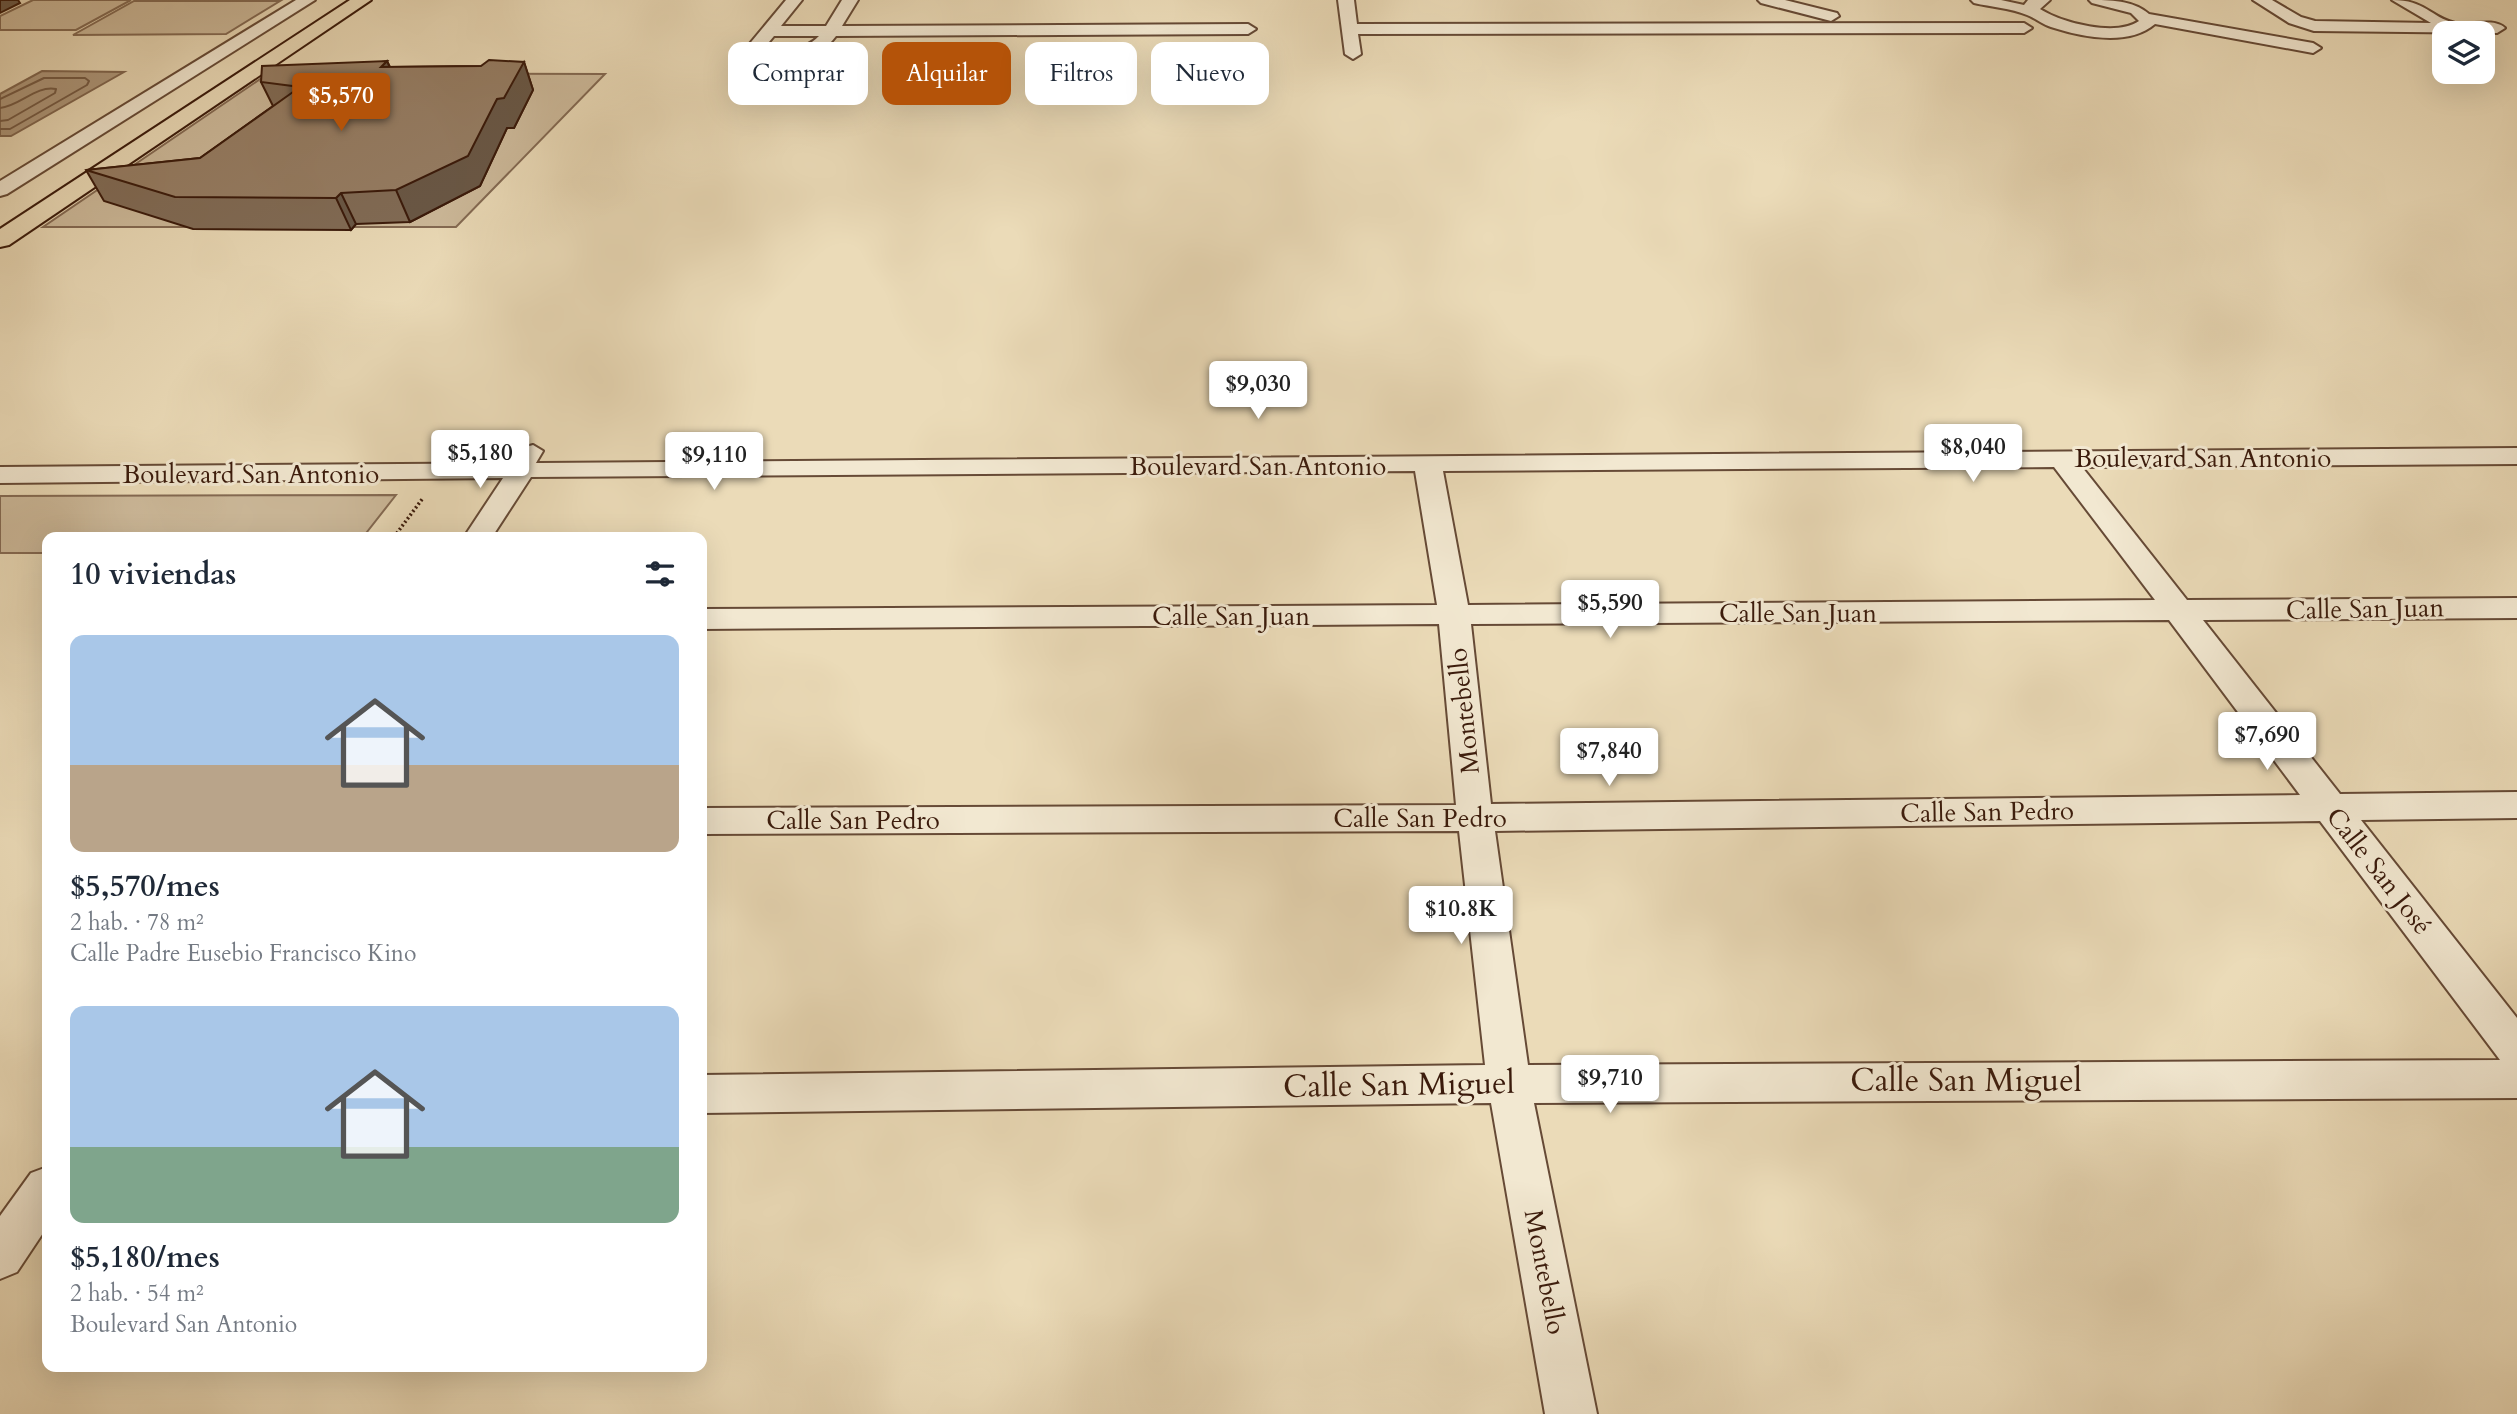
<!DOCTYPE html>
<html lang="es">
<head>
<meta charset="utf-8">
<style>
  :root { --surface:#fff; --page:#f6f6f7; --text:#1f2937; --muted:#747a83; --accent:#b45309 }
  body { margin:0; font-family:Cardo,serif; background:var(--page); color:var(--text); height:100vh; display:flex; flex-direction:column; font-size:26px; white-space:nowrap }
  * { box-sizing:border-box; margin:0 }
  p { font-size:23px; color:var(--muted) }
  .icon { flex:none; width:38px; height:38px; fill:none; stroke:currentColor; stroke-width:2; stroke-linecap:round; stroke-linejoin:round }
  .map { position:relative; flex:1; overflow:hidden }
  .drawer { position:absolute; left:42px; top:532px; width:665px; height:840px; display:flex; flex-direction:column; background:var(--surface); border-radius:14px; box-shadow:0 7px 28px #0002 }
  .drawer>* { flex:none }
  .guide { position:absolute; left:728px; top:42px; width:665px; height:63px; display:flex; gap:14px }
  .tools { position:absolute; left:2432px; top:21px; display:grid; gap:14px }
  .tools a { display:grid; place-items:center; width:63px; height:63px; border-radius:14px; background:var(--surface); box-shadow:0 7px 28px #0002; font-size:35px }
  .price { position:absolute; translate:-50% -60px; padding:0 16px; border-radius:7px; background:#fff; color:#222; font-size:23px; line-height:46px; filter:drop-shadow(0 2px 4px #0008) }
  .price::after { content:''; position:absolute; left:50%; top:42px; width:21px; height:16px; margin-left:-10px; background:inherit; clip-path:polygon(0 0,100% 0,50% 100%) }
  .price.selected { background:var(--accent); color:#fff }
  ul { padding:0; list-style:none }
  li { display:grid; align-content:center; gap:14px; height:371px; padding:0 28px }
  li span { display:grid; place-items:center; height:217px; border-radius:14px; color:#555 }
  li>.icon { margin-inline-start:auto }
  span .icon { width:126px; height:126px; fill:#fffc; stroke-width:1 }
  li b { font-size:30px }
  h2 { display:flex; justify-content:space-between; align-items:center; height:84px; padding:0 28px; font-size:30px }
  .chip { padding:0 24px; border-radius:14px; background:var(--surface); box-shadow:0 7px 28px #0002; font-size:24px; line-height:63px }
  .chip.selected { background:var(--accent); color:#fff }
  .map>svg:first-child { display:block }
</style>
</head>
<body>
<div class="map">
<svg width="2517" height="1414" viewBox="0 0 2517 1414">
  <rect width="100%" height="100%" fill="#ebdbb8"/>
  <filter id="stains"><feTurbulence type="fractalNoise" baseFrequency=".00286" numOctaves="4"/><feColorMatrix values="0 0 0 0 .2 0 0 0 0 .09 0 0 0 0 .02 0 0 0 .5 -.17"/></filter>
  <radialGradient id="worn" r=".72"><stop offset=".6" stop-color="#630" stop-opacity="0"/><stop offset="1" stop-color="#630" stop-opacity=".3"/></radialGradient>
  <g fill="#cdba9b" stroke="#846a53" stroke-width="2">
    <polygon points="33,0 131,0 76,30 0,30 0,16"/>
    <polygon points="134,1 280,1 226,34 73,35"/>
    <polygon points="269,73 605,74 456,227 43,227"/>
    <polygon points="396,495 363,537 47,537 47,553 0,553 0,496"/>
  </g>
  <polygon fill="#af997d" stroke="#80664f" stroke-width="2" points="42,71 124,72 11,136 0,136 0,94"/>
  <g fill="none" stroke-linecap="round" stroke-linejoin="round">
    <g stroke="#745a44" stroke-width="2">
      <polyline points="0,99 44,78 85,78 89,81 87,85 10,129 0,129"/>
      <path d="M0 108C20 106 36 85 56 89L55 93 8 120 0 121"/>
    </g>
    <defs>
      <polygon id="pedestrian" points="533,445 543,451 530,473 491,473 488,469 491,465 516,463 526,447"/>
      <g id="minor">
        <polygon points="296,0 315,0 7,194 0,196 0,181"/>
        <path d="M786 0H802L781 26H826L842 0H858L842 26 1248 24 1256 29 1248 34 836 36C826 49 812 62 794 58L792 54C798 47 811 45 819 36H774L764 48 772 50 774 54 772 58 766 59 747 55 745 51 747 47Z"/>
        <polygon points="1338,0 1354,0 1357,24 2024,23 2032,28 2024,33 1358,34 1361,54 1353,59 1345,54"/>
        <polygon points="1758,0 1785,0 1837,13 1839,16 1831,21 1761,3"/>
        <path d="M1971 0H2001L2024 5 2028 0H2050L2040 9C2062 23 2116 37 2139 21L2131 13 2092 3 2089 0C2110 0 2133 0 2149 14L2313 43 2321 48 2313 53 2155 24C2128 47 2082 37 2051 27 2042 24 2035 18 2027 15 2011 8 1991 7 1974 3Z"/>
        <path d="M2253 0H2272L2301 17 2315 21 2431 23 2392 0C2426 0 2430 17 2455 23 2470 26 2493 17 2505 28L2497 33 2314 31 2289 23Z"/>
        <path d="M2517 448V464L2082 467 2187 600 2517 598V618L2203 620 2340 794 2517 792V818L2361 820 2517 1018V1098L1534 1103 1597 1414H1545L1491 1103 702 1113V1075L1485 1065 1459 831 702 834V808L1456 805 1439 624 702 629V609L1437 605 1415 471 531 477 492 537H464L503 478 0 483V467ZM2054 467 2155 600 1468 605 1443 471ZM2169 620 2300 795 1491 804 1471 624ZM2320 821 2500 1060 1528 1065 1495 831Z"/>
        <polygon points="47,1167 47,1227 17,1272 0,1279 0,1216 31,1173"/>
      </g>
      <polygon id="primary" points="350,0 371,0 9,245 0,247 0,229"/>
    </defs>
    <use href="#pedestrian" stroke="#664a36" stroke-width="4"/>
    <use href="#minor" stroke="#664a36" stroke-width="4"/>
    <use href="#primary" stroke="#3a1a0b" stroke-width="4"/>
    <polyline stroke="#3a1a0b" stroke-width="3.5" stroke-dasharray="2 2.5" stroke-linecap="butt" points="394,537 423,498"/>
    <use href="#pedestrian" fill="#f2e8d1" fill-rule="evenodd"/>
    <use href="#minor" fill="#f2e8d1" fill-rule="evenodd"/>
    <use href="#primary" fill="#ebdbb8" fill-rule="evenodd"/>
  </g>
  <polygon fill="#816c57" stroke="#3a1a0b" stroke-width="2" points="387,61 390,67 481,66 524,62 533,90 514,128 507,128 480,186 410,222 356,224 351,230 193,229 104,201 86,170 200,158 273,106 261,82"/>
  <g fill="#695847" stroke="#3a1a0b" stroke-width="2">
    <polygon points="0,0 18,0 20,3 0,13"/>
    <polygon points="387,61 399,89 381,67"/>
    <polygon points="524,62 533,90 514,128 507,128 480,186 410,222 396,190 497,99"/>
    <polygon points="341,193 356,224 351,230 336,198"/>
  </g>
  <polygon fill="#967e65" stroke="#3a1a0b" stroke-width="2" points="489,60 524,62 504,98 497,99 468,156 396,190 341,193 336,198 175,197 86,170 200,158 300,87 261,82 262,66 387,61 381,67 481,66"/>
  <g text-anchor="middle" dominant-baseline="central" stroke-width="6" stroke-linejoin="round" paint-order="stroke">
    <g font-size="26" fill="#3a1a0b" stroke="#f2e8d1">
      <text x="2203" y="458">Boulevard San Antonio</text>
      <text x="1258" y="466">Boulevard San Antonio</text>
      <text x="251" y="474">Boulevard San Antonio</text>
      <text transform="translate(2365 609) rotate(-1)">Calle San Juan</text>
      <text x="1798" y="613">Calle San Juan</text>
      <text x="1231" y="616">Calle San Juan</text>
      <text transform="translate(1464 711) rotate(-96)">Montebello</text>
      <text transform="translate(1987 812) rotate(-1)">Calle San Pedro</text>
      <text x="1420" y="818">Calle San Pedro</text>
      <text x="853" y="820">Calle San Pedro</text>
      <text transform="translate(2379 871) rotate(52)">Calle San José</text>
      <text transform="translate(1545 1272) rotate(79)">Montebello</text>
    </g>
    <g font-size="32" fill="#3a1a0b" stroke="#f2e8d1">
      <text x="1966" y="1081">Calle San Miguel</text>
      <text transform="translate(1399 1085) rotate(-1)">Calle San Miguel</text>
    </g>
  </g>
  <rect width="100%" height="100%" filter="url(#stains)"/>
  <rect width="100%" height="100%" fill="url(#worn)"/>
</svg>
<div class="tools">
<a><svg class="icon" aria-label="layers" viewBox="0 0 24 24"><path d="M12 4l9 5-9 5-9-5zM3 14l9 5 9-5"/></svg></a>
</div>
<b class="price selected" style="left:341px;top:133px">$5,570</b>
<b class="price" style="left:1258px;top:421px">$9,030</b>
<b class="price" style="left:1973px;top:484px">$8,040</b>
<b class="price" style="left:480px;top:490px">$5,180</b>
<b class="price" style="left:714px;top:492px">$9,110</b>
<b class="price" style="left:1610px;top:640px">$5,590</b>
<b class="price" style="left:2267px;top:772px">$7,690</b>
<b class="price" style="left:1609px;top:788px">$7,840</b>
<b class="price" style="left:1461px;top:946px">$10.8K</b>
<b class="price" style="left:1610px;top:1115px">$9,710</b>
<div class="guide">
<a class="chip">Comprar</a>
<a class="chip selected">Alquilar</a>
<a class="chip">Filtros</a>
<a class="chip">Nuevo</a>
</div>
<section class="drawer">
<h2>10 viviendas<svg class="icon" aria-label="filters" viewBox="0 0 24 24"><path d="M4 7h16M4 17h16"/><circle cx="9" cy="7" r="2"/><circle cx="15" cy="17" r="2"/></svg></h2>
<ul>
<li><span style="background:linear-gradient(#a9c7e8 60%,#b9a48a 0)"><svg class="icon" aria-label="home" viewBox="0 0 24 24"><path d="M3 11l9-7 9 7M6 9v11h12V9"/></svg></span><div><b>$5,570/mes</b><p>2 hab. · 78 m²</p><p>Calle Padre Eusebio Francisco Kino</p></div></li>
<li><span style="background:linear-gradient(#a9c7e8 65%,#7fa58c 0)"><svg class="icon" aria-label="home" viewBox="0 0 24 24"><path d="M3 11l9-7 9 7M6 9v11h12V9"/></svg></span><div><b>$5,180/mes</b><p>2 hab. · 54 m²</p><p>Boulevard San Antonio</p></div></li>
</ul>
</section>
</div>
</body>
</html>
